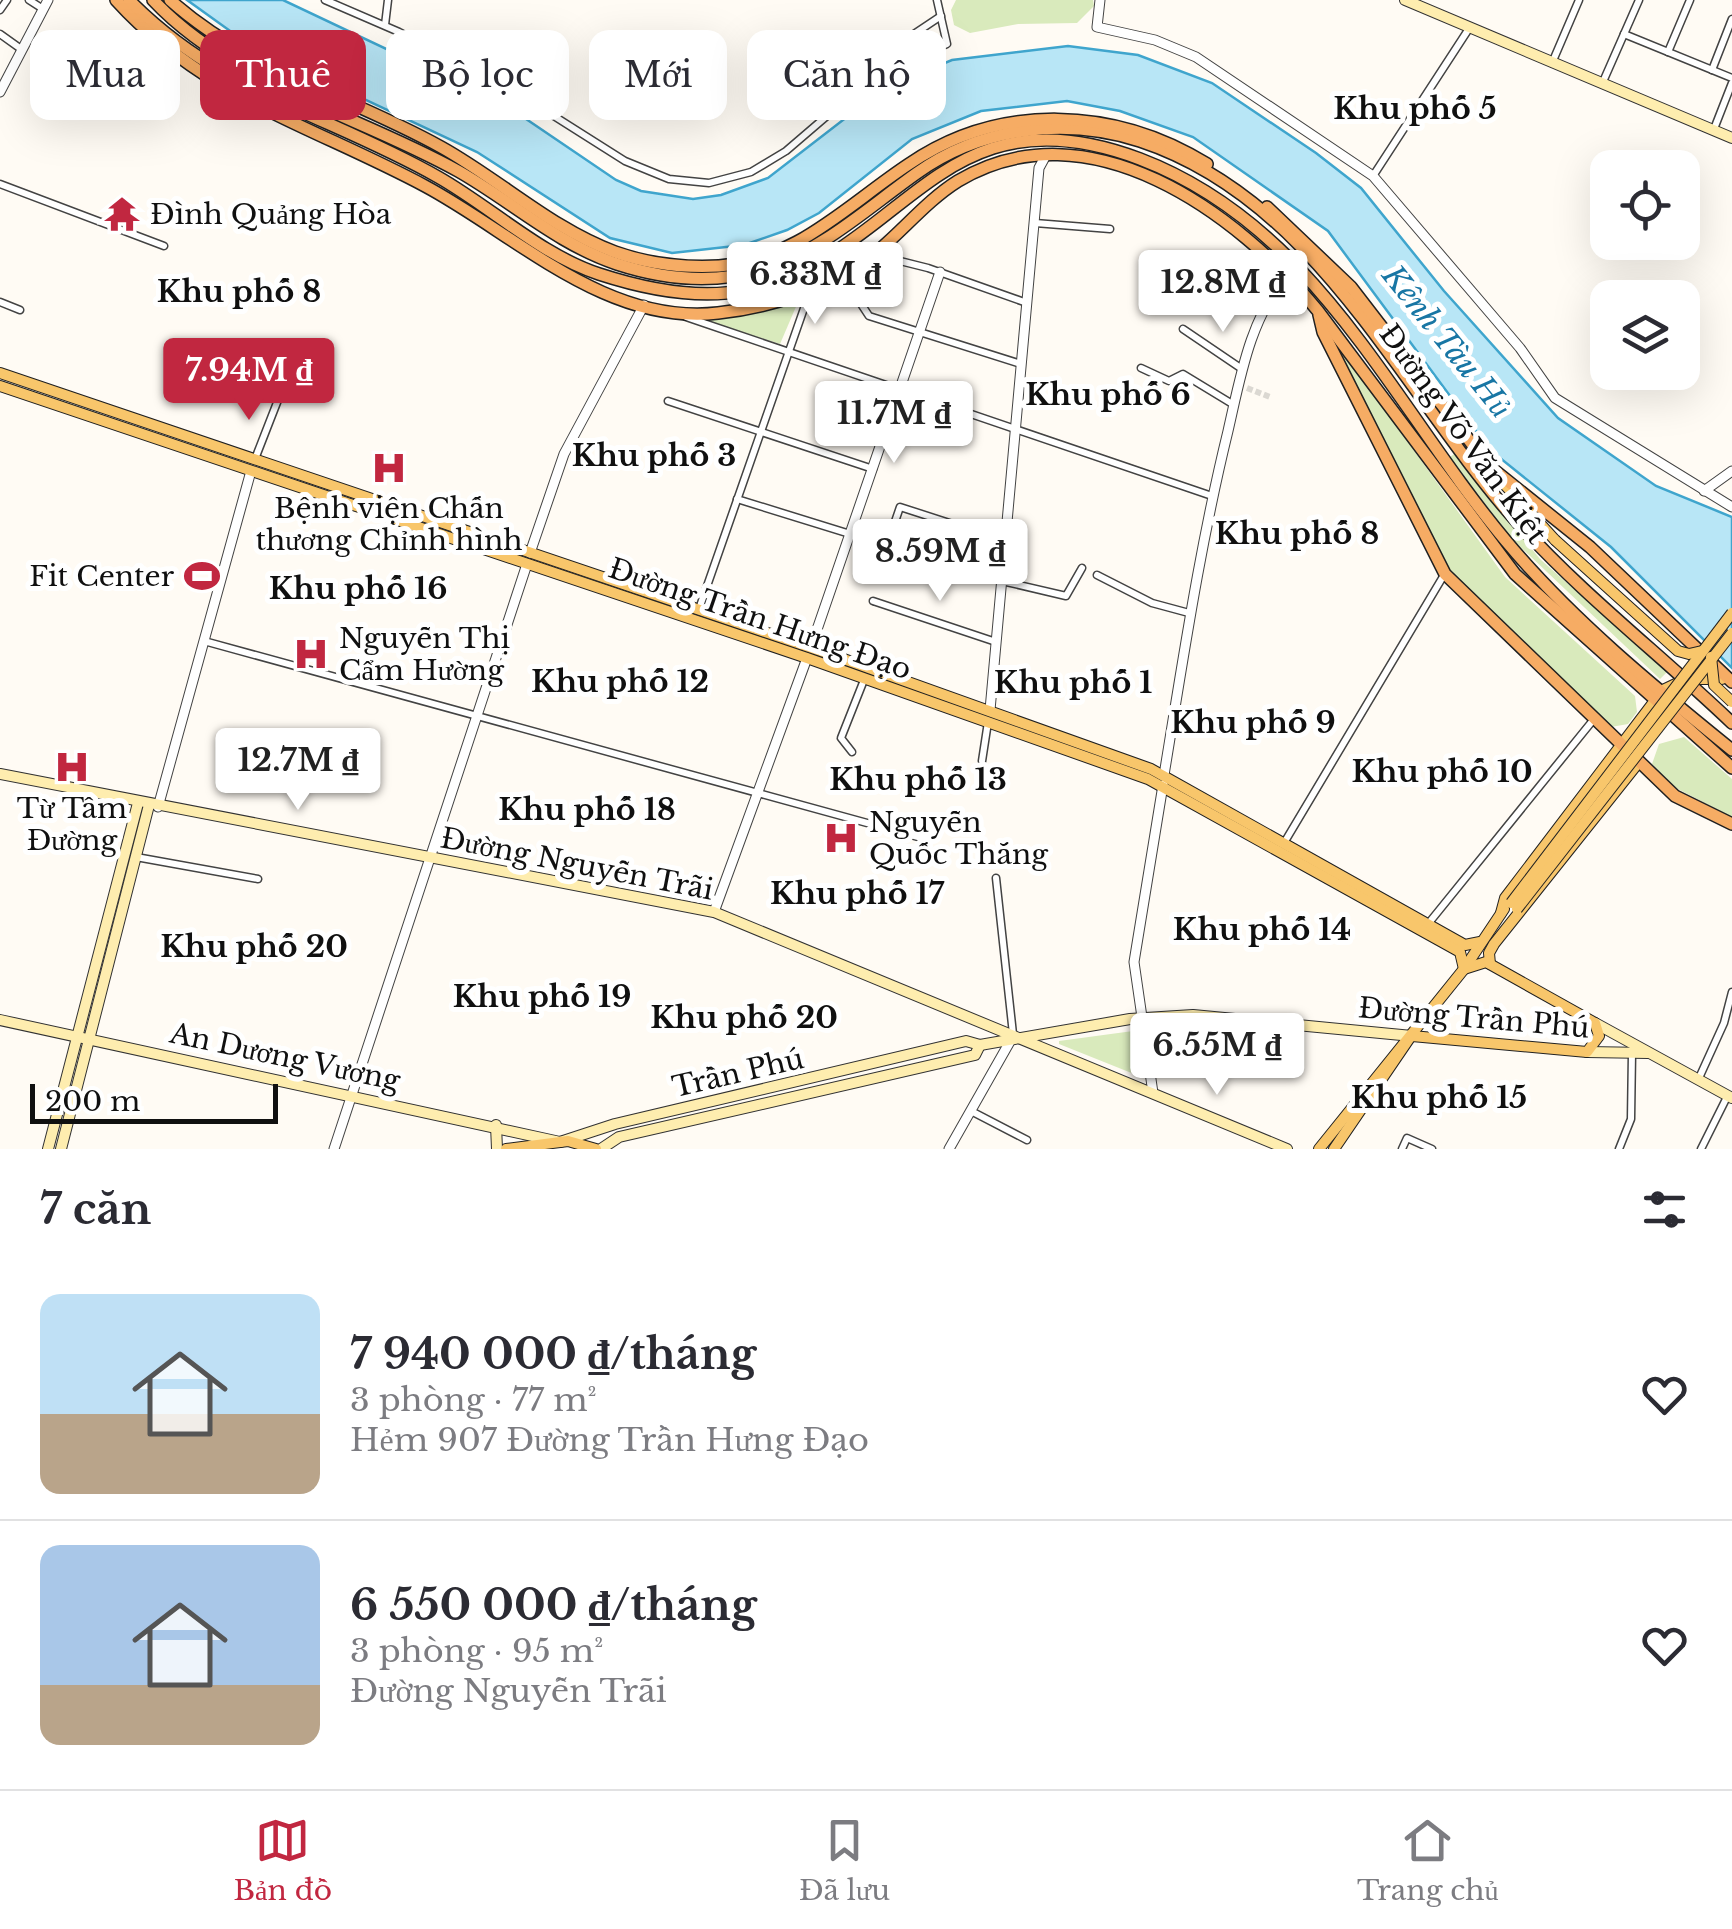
<!DOCTYPE html>
<html lang="vi">
<head>
<meta charset="utf-8">
<style>
  :root { --surface:#fff; --page:#f2f2f3; --text:#2b2b33; --muted:#7c7c81; --line:#e1e1e2; --accent:#c12740 }
  body { margin:0; font-family:"Libre Baskerville",serif; background:var(--page); color:var(--text); height:100vh; display:flex; flex-direction:column; font-size:38px; white-space:nowrap }
  * { box-sizing:border-box; margin:0 }
  p { font-size:32px; color:var(--muted) }
  .icon { flex:none; width:55px; height:55px; fill:none; stroke:currentColor; stroke-width:2; stroke-linecap:round; stroke-linejoin:round }
  .map { position:relative; height:1149px; overflow:hidden }
  .details { display:flex; flex-direction:column; background:var(--surface); flex:1 }
  .details>* { flex:none }
  .top-card { position:absolute; left:30px; top:30px; width:1000px; height:90px; display:flex; gap:20px }
  .buttons { position:absolute; left:1590px; top:150px; display:grid; gap:20px }
  .buttons a { display:grid; place-items:center; width:110px; height:110px; border-radius:20px; background:var(--surface); box-shadow:0 10px 40px #0002; font-size:50px }
  .scale { position:absolute; left:30px; bottom:25px; width:248px; box-sizing:border-box; padding-left:10px; border:5px solid #101010; border-top:0; font-size:28px; line-height:35px; white-space:nowrap; color:#101010; -webkit-text-stroke:8px #fff; paint-order:stroke }
  .price { position:absolute; translate:-50% -85px; padding:0 22px; border-radius:10px; background:#fff; color:#222; font-size:32px; line-height:65px; filter:drop-shadow(0 2px 5px #0008) }
  .price::after { content:''; position:absolute; left:50%; top:60px; width:30px; height:22px; margin-left:-15px; background:inherit; clip-path:polygon(0 0,100% 0,50% 100%) }
  .price.on { background:var(--accent); color:#fff }
  ul { padding:0; list-style:none }
  li { display:flex; align-items:center; gap:30px; height:250px; padding:0 40px }
  li+li { border-top:2px solid var(--line) }
  li span { display:grid; place-items:center; flex:none; width:280px; height:200px; border-radius:20px; color:#555 }
  li>.icon { margin-inline-start:auto }
  span .icon { width:120px; height:120px; fill:#fffc; stroke-width:1 }
  li b { font-size:42px }
  h2 { display:flex; justify-content:space-between; align-items:center; height:120px; padding:0 40px; font-size:42px }
  .tag { padding:0 35px; border-radius:20px; background:var(--surface); box-shadow:0 10px 40px #0002; font-size:35px; line-height:90px }
  .tag.on { background:var(--accent); color:#fff }
  .menu { display:flex; justify-content:space-around; align-items:center; height:140px; border-top:2px solid var(--line); background:var(--surface); font-size:28px; color:var(--muted) }
  .menu a { display:grid; justify-items:center; gap:5px }
  .menu .on { color:var(--accent) }
  .map>svg:first-child { display:block }
</style>
</head>
<body>
<div class="map">
<svg width="1732" height="1149" viewBox="0 0 1732 1149">
  <rect width="100%" height="100%" fill="#fffbf4"/>
  <g fill="#d9eabc">
    <polygon points="956,0 1093,0 1094,6 1077,23 1018,24 970,33 954,25 951,10"/>
    <polygon points="801,295 780,344 704,320"/>
    <polygon points="1333,338 1505,577 1635,696 1637,712 1628,724 1611,727 1451,573"/>
    <polygon points="1454,454 1540,559 1667,672 1660,679 1510,537 1450,457"/>
    <polygon points="1684,737 1732,779 1732,817 1676,788 1652,764 1659,744"/>
    <polygon points="1133,1031 1139,1076 1059,1044 1059,1041"/>
  </g>
  <polygon fill="#b8e6f6" stroke="#3fa5cd" stroke-width="2.5" points="187,0 283,0 507,106 616,180 641,191 693,199 721,195 768,178 865,103 901,81 952,60 1068,46 1138,55 1212,83 1316,153 1361,188 1444,291 1558,418 1656,486 1732,517 1732,668 1611,547 1490,450 1328,231 1193,137 1120,111 1067,101 981,111 912,139 819,213 787,230 744,245 672,253 610,238 477,152 251,46"/>
  <g fill="none" stroke-linecap="round" stroke-linejoin="round">
    <polyline stroke="#dbd8d2" stroke-width="6" stroke-dasharray="6 3" stroke-linecap="butt" points="1247,388 1270,397"/>
    <defs>
      <g id="minor">
        <polyline points="29,0 43,9"/>
        <polyline points="325,0 399,32 516,92 625,161 669,179 709,183 751,172 786,151 870,79 947,44 937,0"/>
        <polyline points="0,10 7,0"/>
        <polyline points="385,25 388,0"/>
        <polyline points="0,34 21,49"/>
        <polyline points="1624,34 1732,78"/>
        <polyline points="1668,52 1690,0"/>
        <polyline points="1552,63 1579,0"/>
        <polyline points="1712,70 1732,19"/>
        <polyline points="871,77 899,44 941,16"/>
        <polyline points="1602,84 1639,0"/>
        <polyline points="1714,129 1732,83"/>
        <polyline points="1373,176 1470,27"/>
        <polyline points="0,184 164,246"/>
        <polyline points="1035,223 1110,229"/>
        <polyline points="876,255 928,268 1027,303"/>
        <polyline points="842,275 869,316 1021,364"/>
        <polyline points="0,302 20,310"/>
        <polyline points="686,317 1212,496"/>
        <polyline points="1183,329 1242,369"/>
        <polyline points="1141,368 1169,381 1183,374 1234,405"/>
        <polyline points="668,401 873,469"/>
        <polyline points="255,459 278,400"/>
        <polyline points="737,499 1002,581 1066,596 1082,568"/>
        <polyline points="887,545 900,507 1005,541"/>
        <polyline points="1097,575 1152,603 1189,613"/>
        <polyline points="873,601 996,642"/>
        <polyline points="699,609 809,294"/>
        <polyline points="204,641 929,840"/>
        <polyline points="852,752 841,738 864,680"/>
        <polyline points="982,761 988,722"/>
        <polyline points="1284,843 1444,575"/>
        <polyline points="136,857 258,879"/>
        <polyline points="996,878 1013,1034"/>
        <polyline points="1428,924 1594,719"/>
        <polyline points="1699,1078 1724,1023 1732,992"/>
        <polyline points="971,1111 1027,1140"/>
        <polyline points="1402,1149 1407,1138 1432,1149"/>
        <polyline points="1619,1149 1631,1119 1632,1053"/>
        <polyline points="1701,1149 1727,1097"/>
      </g>
      <g id="tertiary">
        <polyline points="1100,0 1097,27 1155,40 1196,57 1373,176 1520,348 1555,398 1732,507"/>
        <polyline points="0,92 48,0"/>
        <polyline points="1267,299 1274,264"/>
        <polyline points="1268,306 1290,299 1310,302"/>
        <polyline points="1704,491 1732,471"/>
        <polyline points="530,553 564,454 644,305"/>
        <polyline points="811,647 940,272"/>
        <polyline points="990,710 1039,168 1045,157"/>
        <path d="M1164 775C1183 660 1200 545 1228 431 1240 379 1250 317 1287 276"/>
        <polyline points="158,807 251,471"/>
        <polyline points="714,912 807,658"/>
        <polyline points="1153,1093 1134,962 1163,785"/>
        <polyline points="334,1149 527,564"/>
        <polyline points="949,1149 1012,1038"/>
      </g>
      <g id="secondary">
        <polyline points="1405,0 1732,138"/>
        <polyline points="0,774 714,912 1287,1149"/>
        <polyline points="0,1020 560,1142 615,1124 966,1041 980,1045 1130,1019 1193,1015 1412,1036"/>
        <polyline points="1595,1023 1732,1098"/>
        <polyline points="1587,1052 1648,1053"/>
        <polyline points="496,1125 497,1149"/>
        <polyline points="48,1149 138,803"/>
        <polyline points="61,1149 149,805"/>
        <polyline points="601,1149 619,1137 975,1055 980,1045"/>
      </g>
      <g id="primary">
        <polyline points="0,373 824,652 1151,769 1465,945 1480,942"/>
        <polyline points="0,386 807,658 1148,779 1460,952 1464,969 1486,962 1595,1023 1599,1036 1587,1052 1412,1036"/>
        <polyline points="1495,474 1555,540"/>
        <polyline points="1501,913 1505,898 1663,690 1686,679 1722,679"/>
        <polyline points="1490,964 1489,953 1494,944 1639,762"/>
        <polyline points="506,1149 568,1141 596,1149"/>
        <polyline points="1319,1149 1464,969 1504,909"/>
        <polyline points="1334,1149 1411,1036"/>
      </g>
      <g id="trunk">
        <path d="M116 0C205 98 313 126 425 186 515 234 606 326 718 313 769 308 831 288 872 256 902 232 926 201 958 181 1088 103 1238 213 1318 311L1515 574 1732 768"/>
        <path d="M129 0C220 93 329 115 438 177 491 207 541 255 599 274 645 289 698 300 746 290 906 255 938 83 1140 159 1318 227 1392 405 1506 541 1570 618 1654 687 1732 750"/>
        <path d="M153 0C233 85 358 115 458 171 511 201 557 244 617 264 663 279 714 284 761 270 822 251 866 209 917 173 981 127 1065 117 1140 141 1319 200 1401 392 1518 523 1583 595 1662 656 1732 723"/>
        <path d="M170 0C249 71 350 96 441 147 499 179 552 229 615 252 649 264 683 268 719 266 797 260 847 205 909 164 1000 102 1115 107 1207 164"/>
        <polyline points="1267,207 1351,287 1489,466 1590,547 1732,682"/>
        <polyline points="1319,315 1323,332 1445,574 1675,796 1732,824"/>
      </g>
    </defs>
    <use href="#minor" stroke="#434343" stroke-width="9"/>
    <use href="#tertiary" stroke="#434343" stroke-width="11"/>
    <use href="#secondary" stroke="#323232" stroke-width="12"/>
    <use href="#primary" stroke="#212121" stroke-width="12"/>
    <use href="#trunk" stroke="#212121" stroke-width="14"/>
    <use href="#minor" stroke="#fff" stroke-width="6"/>
    <use href="#tertiary" stroke="#fff" stroke-width="9"/>
    <use href="#secondary" stroke="#feedaf" stroke-width="10"/>
    <use href="#primary" stroke="#f8c66b" stroke-width="10"/>
    <use href="#trunk" stroke="#f6ac64" stroke-width="11"/>
    <defs>
      <g id="primary-bridge">
        <polyline points="1555,540 1678,651 1689,654 1702,651"/>
        <polyline points="1711,657 1714,685 1732,702"/>
        <polyline points="1511,903 1732,613"/>
        <polyline points="1517,909 1732,633"/>
      </g>
    </defs>
    <use href="#primary-bridge" stroke="#212121" stroke-width="12" stroke-linecap="butt"/>
    <use href="#primary-bridge" stroke="#f8c66b" stroke-width="10"/>
  </g>
  <defs>
    <symbol id="temple-bare" viewBox="-9 -9 18 18"><path d="M0-6L5-2H3V0L6.5 2.5H4V6H1.5V3h-3V6H-4V2.5H-6.5L-3 0V-2H-5Z" fill="#c12740" stroke="#fff" stroke-width="2.5" paint-order="stroke"/></symbol>
    <symbol id="hospital-bare" viewBox="-9 -9 18 18"><path d="M-5-5h3v3.5h4V-5h3V5h-3V1.5h-4V5h-3Z" fill="#c12740" stroke="#fff" stroke-width="2.5" paint-order="stroke"/></symbol>
    <symbol id="stadium-bare" viewBox="-9 -9 18 18"><path d="M0-5a6.5 5 0 1 0 0 10a6.5 5 0 1 0 0-10ZM-3.5-1.8h7v3.6h-7Z" fill="#c12740" stroke="#fff" stroke-width="2.5" paint-order="stroke"/></symbol>
  </defs>
  <g fill-rule="evenodd">
    <use href="#temple-bare" x="97" y="189" width="50" height="50"/>
    <use href="#hospital-bare" x="364" y="443" width="50" height="50"/>
    <use href="#stadium-bare" x="177" y="551" width="50" height="50"/>
    <use href="#hospital-bare" x="286" y="629" width="50" height="50"/>
    <use href="#hospital-bare" x="47" y="742" width="50" height="50"/>
    <use href="#hospital-bare" x="816" y="813" width="50" height="50"/>
  </g>
  <g text-anchor="middle" dominant-baseline="central" stroke-width="10" stroke-linejoin="round" paint-order="stroke">
    <g font-size="28" fill="#101010" stroke="#fff" text-anchor="start">
      <text x="150" y="214">Đình Quảng Hòa</text>
      <text x="389" y="508" text-anchor="middle">Bệnh viện Chấn<tspan x="389" dy="32">thương Chỉnh hình</tspan></text>
      <text x="174" y="576" text-anchor="end">Fit Center</text>
      <text x="339" y="638">Nguyễn Thị<tspan x="339" dy="32">Cẩm Hường</tspan></text>
      <text x="72" y="808" text-anchor="middle">Từ Tâm<tspan x="72" dy="32">Đường</tspan></text>
      <text x="869" y="822">Nguyễn<tspan x="869" dy="32">Quốc Thắng</tspan></text>
    </g>
    <g font-size="28" fill="#101010" stroke="#fff">
      <text transform="translate(1463 434) rotate(54)">Đường Võ Văn Kiệt</text>
      <text transform="translate(760 619) rotate(19)">Đường Trần Hưng Đạo</text>
      <text transform="translate(577 864) rotate(11)">Đường Nguyễn Trãi</text>
      <text transform="translate(1474 1018) rotate(5)">Đường Trần Phú</text>
      <text transform="translate(285 1057) rotate(12)">An Dương Vương</text>
      <text transform="translate(738 1073) rotate(-13)">Trần Phú</text>
    </g>
    <g font-size="30" font-weight="bold" fill="#101010" stroke="#fff">
      <text x="1415" y="108">Khu phố 5</text>
      <text x="239" y="291">Khu phố 8</text>
      <text x="1108" y="394">Khu phố 6</text>
      <text x="654" y="455">Khu phố 3</text>
      <text x="1297" y="533">Khu phố 8</text>
      <text x="358" y="588">Khu phố 16</text>
      <text x="620" y="681">Khu phố 12</text>
      <text x="1073" y="682">Khu phố 1</text>
      <text x="1253" y="722">Khu phố 9</text>
      <text x="1442" y="771">Khu phố 10</text>
      <text x="918" y="779">Khu phố 13</text>
      <text x="587" y="809">Khu phố 18</text>
      <text x="857" y="893">Khu phố 17</text>
      <text x="1262" y="929">Khu phố 14</text>
      <text x="254" y="946">Khu phố 20</text>
      <text x="542" y="996">Khu phố 19</text>
      <text x="744" y="1017">Khu phố 20</text>
      <text x="1439" y="1097">Khu phố 15</text>
    </g>
    <g font-size="30" font-style="italic" fill="#1876a4" stroke="#fff">
      <text transform="translate(1447 341) rotate(51)">Kênh Tàu Hủ</text>
    </g>
  </g>
</svg>
<div class="buttons">
<a><svg class="icon" aria-label="locate" viewBox="0 0 24 24"><circle cx="12" cy="12" r="6"/><path d="M12 2v4M12 18v4M2 12h4M18 12h4"/></svg></a>
<a><svg class="icon" aria-label="layers" viewBox="0 0 24 24"><path d="M12 4l9 5-9 5-9-5zM3 14l9 5 9-5"/></svg></a>
</div>
<div class="scale">200 m</div>
<b class="price" style="left:815px;top:327px">6.33M ₫</b>
<b class="price" style="left:1223px;top:335px">12.8M ₫</b>
<b class="price on" style="left:249px;top:423px">7.94M ₫</b>
<b class="price" style="left:894px;top:466px">11.7M ₫</b>
<b class="price" style="left:940px;top:604px">8.59M ₫</b>
<b class="price" style="left:298px;top:813px">12.7M ₫</b>
<b class="price" style="left:1217px;top:1098px">6.55M ₫</b>
<div class="top-card">
<a class="tag">Mua</a>
<a class="tag on">Thuê</a>
<a class="tag">Bộ lọc</a>
<a class="tag">Mới</a>
<a class="tag">Căn hộ</a>
</div>
</div>
<section class="details">
<h2>7 căn<svg class="icon" aria-label="filters" viewBox="0 0 24 24"><path d="M4 7h16M4 17h16"/><circle cx="9" cy="7" r="2"/><circle cx="15" cy="17" r="2"/></svg></h2>
<ul>
<li><span style="background:linear-gradient(#bfe0f5 60%,#b9a48a 0)"><svg class="icon" aria-label="home" viewBox="0 0 24 24"><path d="M3 11l9-7 9 7M6 9v11h12V9"/></svg></span><div><b>7 940 000 ₫/tháng</b><p>3 phòng · 77 m²</p><p>Hẻm 907 Đường Trần Hưng Đạo</p></div><svg class="icon" aria-label="heart" viewBox="0 0 24 24"><path d="M12 20l-8-8c-3-5 5-10 8-4 3-6 11-1 8 4z"/></svg></li>
<li><span style="background:linear-gradient(#a9c7e8 70%,#b9a48a 0)"><svg class="icon" aria-label="home" viewBox="0 0 24 24"><path d="M3 11l9-7 9 7M6 9v11h12V9"/></svg></span><div><b>6 550 000 ₫/tháng</b><p>3 phòng · 95 m²</p><p>Đường Nguyễn Trãi</p></div><svg class="icon" aria-label="heart" viewBox="0 0 24 24"><path d="M12 20l-8-8c-3-5 5-10 8-4 3-6 11-1 8 4z"/></svg></li>
</ul>
</section>
<nav class="menu">
<a class="on"><svg class="icon" aria-label="map" viewBox="0 0 24 24"><path d="M3 6l6-2 6 2 6-2v14l-6 2-6-2-6 2zM9 4v14M15 6v14"/></svg>Bản đồ</a>
<a><svg class="icon" aria-label="saved" viewBox="0 0 24 24"><path d="M7 4h10v16l-5-4-5 4z"/></svg>Đã lưu</a>
<a><svg class="icon" aria-label="home" viewBox="0 0 24 24"><path d="M3 11l9-7 9 7M6 9v11h12V9"/></svg>Trang chủ</a>
</nav>
</body>
</html>
